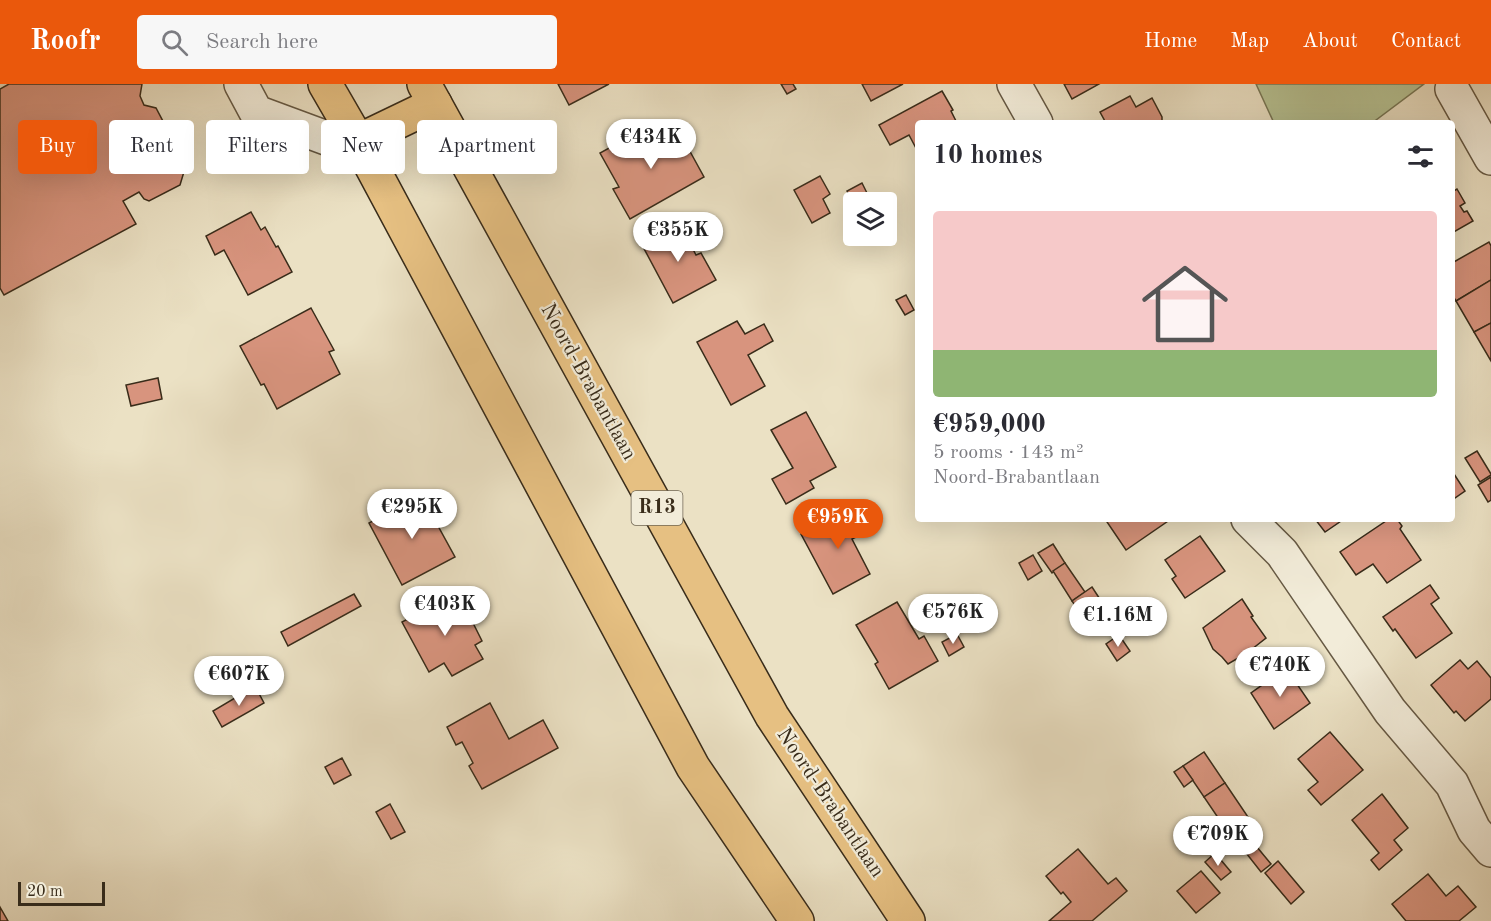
<!DOCTYPE html>
<html lang="en">
<head>
<meta charset="utf-8">
<style>
  :root { --surface:#fff; --page:#f7f7f7; --text:#2b2b33; --muted:#7c7c81; --line:#e1e1e2; --accent:#ea580c }
  body { margin:0; font-family:"Old Standard TT",serif; background:var(--page); color:var(--text); height:100vh; display:flex; flex-direction:column; font-size:22px; white-space:nowrap }
  * { box-sizing:border-box; margin:0 }
  p { font-size:20px; color:var(--muted) }
  .icon { flex:none; width:33px; height:33px; fill:none; stroke:currentColor; stroke-width:2; stroke-linecap:round; stroke-linejoin:round }
  .map { position:relative; flex:1; overflow:hidden }
  .details { position:absolute; left:915px; top:36px; width:540px; height:402px; display:flex; flex-direction:column; background:var(--surface); border-radius:6px; box-shadow:0 6px 24px #0002 }
  .details>* { flex:none }
  .guide { position:absolute; left:18px; top:36px; width:570px; height:54px; display:flex; gap:12px }
  .tools { position:absolute; left:843px; top:108px; display:grid; gap:12px }
  .tools a { display:grid; place-items:center; width:54px; height:54px; border-radius:6px; background:var(--surface); box-shadow:0 6px 24px #0002; font-size:30px }
  .scale { position:absolute; left:18px; bottom:15px; width:87px; box-sizing:border-box; padding-left:6px; border:3px solid #392c1a; border-top:0; font-size:16px; line-height:21px; white-space:nowrap; color:#392c1a; -webkit-text-stroke:4px #f2ecd9; paint-order:stroke }
  .price { position:absolute; translate:-50% -51px; padding:0 14px; border-radius:21px; background:#fff; color:#222; font-size:20px; line-height:39px; filter:drop-shadow(0 2px 3px #0008) }
  .price::after { content:''; position:absolute; left:50%; top:36px; width:18px; height:14px; margin-left:-9px; background:inherit; clip-path:polygon(0 0,100% 0,50% 100%) }
  .price.current { background:var(--accent); color:#fff }
  ul { padding:0; list-style:none }
  li { display:grid; align-content:center; gap:12px; height:318px; padding:0 18px }
  li+li { border-top:2px solid var(--line) }
  li span { display:grid; place-items:center; height:186px; border-radius:6px; color:#555 }
  li>.icon { margin-inline-start:auto }
  span .icon { width:108px; height:108px; fill:#fffc; stroke-width:1 }
  li b { font-size:26px }
  h2 { display:flex; justify-content:space-between; align-items:center; height:72px; padding:0 18px; font-size:26px }
  .pill { padding:0 21px; border-radius:6px; background:var(--surface); box-shadow:0 6px 24px #0002; font-size:21px; line-height:54px }
  .pill.current { background:var(--accent); color:#fff }
  header { display:flex; align-items:center; gap:36px; box-sizing:border-box; height:84px; padding:0 30px; background:var(--accent); color:#fff }
  header strong { font-size:28px }
  nav { display:flex; gap:33px; margin-inline-start:auto; font-size:21px }
  .search { width:420px; height:54px; background:var(--page); display:flex; align-items:center; gap:15px; box-sizing:border-box; padding:0 21px; border-radius:6px; color:var(--muted); font-size:22px }
  .map>svg:first-child { display:block }
</style>
</head>
<body>
<header>
<strong>Roofr</strong>
<div class="search"><svg class="icon" aria-label="search" viewBox="0 0 24 24"><circle cx="10" cy="10" r="6"/><path d="M15 15l6 6"/></svg>Search here</div>
<nav><a>Home</a><a>Map</a><a>About</a><a>Contact</a></nav>
</header>
<div class="map">
<svg width="1491" height="837" viewBox="0 0 1491 837">
  <rect width="100%" height="100%" fill="#ebe1c4"/>
  <filter id="stains"><feTurbulence type="fractalNoise" baseFrequency=".00333" numOctaves="4"/><feColorMatrix values="0 0 0 0 .2 0 0 0 0 .09 0 0 0 0 .02 0 0 0 .5 -.17"/></filter>
  <radialGradient id="worn" r=".72"><stop offset=".6" stop-color="#630" stop-opacity="0"/><stop offset="1" stop-color="#630" stop-opacity=".3"/></radialGradient>
  <polygon fill="#b7c394" stroke="#787857" stroke-width="1.5" points="1256,0 1424,0 1372,39 1274,39"/>
  <g fill="#d8947e" stroke="#392c1a" stroke-width="1.5">
    <polygon points="9,0 142,0 140,12 144,21 156,24 186,81 180,101 149,117 144,115 139,108 123,117 136,140 4,211 0,204 0,5"/>
    <polygon points="558,0 609,0 569,21"/>
    <polygon points="781,0 793,0 796,5 787,10"/>
    <polygon points="862,0 903,0 871,17"/>
    <polygon points="1064,0 1099,0 1072,15"/>
    <polygon points="942,7 953,26 951,27 957,39 918,39 918,68 909,51 890,61 879,41"/>
    <polygon points="1130,12 1136,23 1152,14 1162,33 1162,36 1163,39 1106,39 1100,28"/>
    <polygon points="676,42 704,93 630,135 613,105 619,103 600,69 640,47 646,58"/>
    <polygon points="820,92 830,110 823,115 830,129 812,139 794,106"/>
    <polygon points="862,99 870,115 863,118 854,118 854,120 847,107"/>
    <polygon points="1457,105 1465,119 1460,122 1464,128 1467,127 1473,137 1452,149 1452,108"/>
    <polygon points="251,128 261,146 265,143 276,163 278,162 292,188 248,211 224,166 215,171 206,152"/>
    <polygon points="679,138 696,171 701,169 716,196 673,219 641,159"/>
    <polygon points="1489,158 1491,162 1491,196 1456,217 1452,210 1452,179"/>
    <polygon points="1491,196 1491,239 1474,248 1456,217"/>
    <polygon points="906,211 914,226 905,231 896,216"/>
    <polygon points="311,224 334,266 329,268 340,290 277,325 264,300 261,301 240,262"/>
    <polygon points="737,237 745,250 764,240 773,257 748,271 765,302 731,321 697,258"/>
    <polygon points="1491,239 1491,277 1474,248"/>
    <polygon points="158,294 162,315 131,322 126,301"/>
    <polygon points="806,328 836,383 810,397 814,404 786,420 772,395 793,384 771,346"/>
    <polygon points="1477,367 1491,390 1491,391 1480,398 1465,374"/>
    <polygon points="1454,390 1465,407 1452,416 1452,391"/>
    <polygon points="1491,393 1491,416 1488,418 1478,401"/>
    <polygon points="421,411 455,473 402,501 369,439"/>
    <polygon points="852,422 866,448 852,455 870,490 833,510 801,450"/>
    <polygon points="1105,435 1171,435 1126,466"/>
    <polygon points="1315,435 1344,435 1325,448"/>
    <polygon points="1389,435 1397,435 1402,442 1400,445 1421,476 1387,499 1373,480 1356,491 1340,468"/>
    <polygon points="1200,452 1225,487 1185,514 1172,495 1176,492 1165,476"/>
    <polygon points="1053,460 1065,479 1052,489 1038,469"/>
    <polygon points="1033,471 1042,487 1028,496 1019,479"/>
    <polygon points="1065,479 1085,508 1072,517 1053,487"/>
    <polygon points="1430,501 1439,514 1431,520 1452,549 1416,574 1395,545 1393,547 1383,533"/>
    <polygon points="1092,503 1109,529 1089,542 1072,517"/>
    <polygon points="354,510 361,522 288,562 281,548"/>
    <polygon points="452,511 462,529 467,527 482,557 475,561 483,575 452,592 444,579 429,588 402,538"/>
    <polygon points="1242,515 1253,532 1251,533 1266,554 1247,569 1228,580 1222,573 1213,565 1203,544"/>
    <polygon points="897,518 919,555 924,552 938,577 889,605 875,580 878,578 856,541"/>
    <polygon points="957,550 964,563 949,572 942,558"/>
    <polygon points="1119,551 1130,567 1117,577 1106,560"/>
    <polygon points="1460,576 1468,585 1477,577 1491,594 1491,615 1465,637 1456,627 1454,629 1431,601"/>
    <polygon points="1286,584 1310,619 1274,645 1251,609"/>
    <polygon points="255,602 264,619 222,643 213,627"/>
    <polygon points="490,619 509,655 543,636 558,664 482,705 469,682 473,679 462,658 456,661 447,643"/>
    <polygon points="1330,648 1363,686 1321,721 1308,706 1318,698 1298,675"/>
    <polygon points="1204,668 1225,699 1204,713 1183,682"/>
    <polygon points="342,674 351,691 334,700 325,683"/>
    <polygon points="1183,682 1193,696 1184,703 1174,688"/>
    <polygon points="1225,699 1248,733 1227,747 1204,713"/>
    <polygon points="1382,710 1408,744 1394,756 1402,766 1379,786 1371,776 1379,769 1352,736"/>
    <polygon points="390,720 405,748 391,755 376,728"/>
    <polygon points="1252,757 1271,780 1261,788 1243,765"/>
    <polygon points="1078,765 1108,800 1116,794 1127,807 1092,837 1049,837 1071,818 1063,808 1061,810 1046,792"/>
    <polygon points="1215,769 1231,788 1221,796 1205,778"/>
    <polygon points="1278,777 1304,808 1291,820 1265,789"/>
    <polygon points="1201,787 1220,809 1196,829 1177,807"/>
    <polygon points="1428,790 1446,812 1458,802 1476,823 1459,837 1406,837 1392,820"/>
    <polygon points="0,823 8,837 0,837"/>
  </g>
  <g fill="none" stroke-linecap="round" stroke-linejoin="round">
    <defs>
      <g id="minor">
        <polyline points="241,0 256,28 329,55 358,57"/>
        <polyline points="1014,0 1036,39"/>
        <polyline points="1452,5 1491,74"/>
        <polyline points="1248,435 1282,469 1390,627 1452,700 1474,746 1491,766"/>
      </g>
      <g id="major">
        <polyline points="325,0 358,57 693,683 797,837"/>
        <polyline points="424,0 772,632 908,837"/>
        <polyline points="358,57 435,20"/>
      </g>
    </defs>
    <use href="#minor" stroke="#665944" stroke-width="36"/>
    <use href="#major" stroke="#392c1a" stroke-width="36"/>
    <use href="#minor" stroke="#f2ecd9" stroke-width="33"/>
    <use href="#major" stroke="#e6c082" stroke-width="33"/>
  </g>
  <g text-anchor="middle" dominant-baseline="central" stroke-width="4.5" stroke-linejoin="round" paint-order="stroke">
    <rect fill="#f2ecd9" stroke="#706653" stroke-width="1.5" x="631.5" y="407" width="51" height="34" rx="4.5"/>
    <g font-size="20" font-weight="bold" fill="#392c1a">
      <text x="657" y="424">R13</text>
    </g>
    <g font-size="21" fill="#392c1a" stroke="#f2ecd9">
      <text transform="translate(588 298) rotate(61)">Noord-Brabantlaan</text>
      <text transform="translate(830 719) rotate(56)">Noord-Brabantlaan</text>
    </g>
  </g>
  <rect width="100%" height="100%" filter="url(#stains)"/>
  <rect width="100%" height="100%" fill="url(#worn)"/>
</svg>
<div class="tools">
<a><svg class="icon" aria-label="layers" viewBox="0 0 24 24"><path d="M12 4l9 5-9 5-9-5zM3 14l9 5 9-5"/></svg></a>
</div>
<div class="scale">20 m</div>
<b class="price" style="left:651px;top:86px">€434K</b>
<b class="price" style="left:678px;top:179px">€355K</b>
<b class="price" style="left:412px;top:456px">€295K</b>
<b class="price current" style="left:838px;top:466px">€959K</b>
<b class="price" style="left:445px;top:553px">€403K</b>
<b class="price" style="left:953px;top:561px">€576K</b>
<b class="price" style="left:1118px;top:564px">€1.16M</b>
<b class="price" style="left:1280px;top:614px">€740K</b>
<b class="price" style="left:239px;top:623px">€607K</b>
<b class="price" style="left:1218px;top:783px">€709K</b>
<div class="guide">
<a class="pill current">Buy</a>
<a class="pill">Rent</a>
<a class="pill">Filters</a>
<a class="pill">New</a>
<a class="pill">Apartment</a>
</div>
<section class="details">
<h2>10 homes<svg class="icon" aria-label="filters" viewBox="0 0 24 24"><path d="M4 7h16M4 17h16"/><circle cx="9" cy="7" r="2"/><circle cx="15" cy="17" r="2"/></svg></h2>
<ul>
<li><span style="background:linear-gradient(#f6c9c9 75%,#8fb573 0)"><svg class="icon" aria-label="home" viewBox="0 0 24 24"><path d="M3 11l9-7 9 7M6 9v11h12V9"/></svg></span><div><b>€959,000</b><p>5 rooms · 143 m²</p><p>Noord-Brabantlaan</p></div></li>
</ul>
</section>
</div>
</body>
</html>
